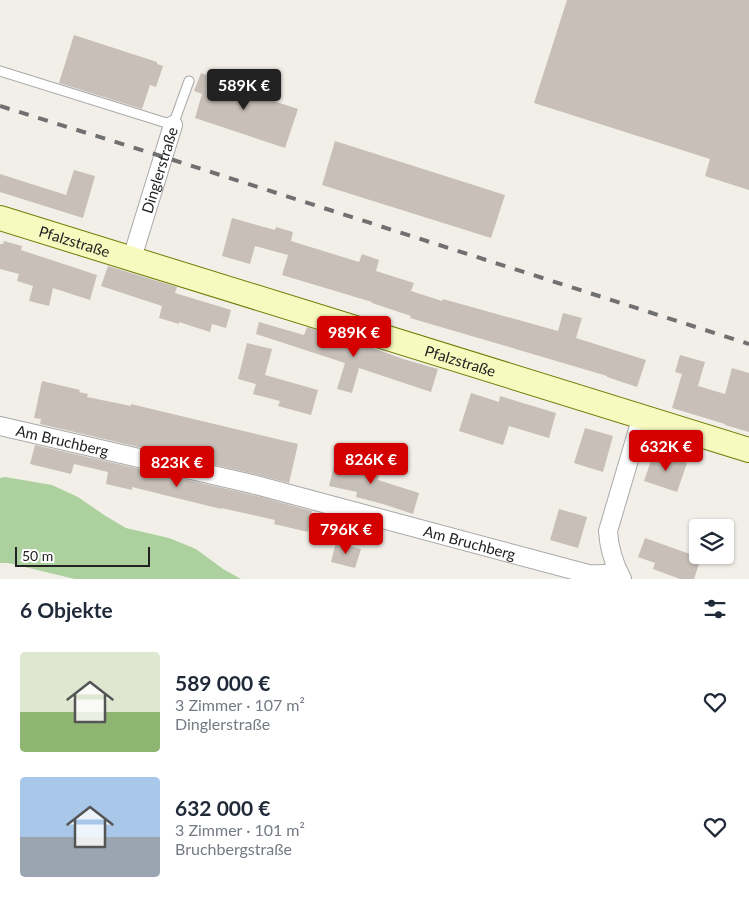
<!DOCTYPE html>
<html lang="de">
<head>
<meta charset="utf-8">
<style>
  :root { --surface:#fff; --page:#f2f2f3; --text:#1f2937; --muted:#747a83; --accent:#d40000 }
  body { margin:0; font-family:Lato,sans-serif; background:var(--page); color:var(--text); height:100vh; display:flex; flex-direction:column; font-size:19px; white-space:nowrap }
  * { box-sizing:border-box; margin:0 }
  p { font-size:16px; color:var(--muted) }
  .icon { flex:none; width:28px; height:28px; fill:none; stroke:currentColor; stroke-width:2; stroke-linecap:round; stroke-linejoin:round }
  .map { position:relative; height:579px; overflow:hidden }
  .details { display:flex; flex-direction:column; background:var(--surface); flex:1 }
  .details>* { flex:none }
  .tools { position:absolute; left:689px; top:519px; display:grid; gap:10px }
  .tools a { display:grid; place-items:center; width:45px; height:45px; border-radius:5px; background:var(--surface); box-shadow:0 1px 4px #0004; font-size:25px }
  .scale { position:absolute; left:15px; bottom:12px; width:135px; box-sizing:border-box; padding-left:5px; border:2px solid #222; border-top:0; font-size:14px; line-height:18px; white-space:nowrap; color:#222; -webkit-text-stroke:4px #fff; paint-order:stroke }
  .price { position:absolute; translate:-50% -42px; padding:0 11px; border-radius:5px; background:var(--accent); color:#fff; font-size:16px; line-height:32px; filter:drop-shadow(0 1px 2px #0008) }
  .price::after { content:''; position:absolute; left:50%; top:30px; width:15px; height:11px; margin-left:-8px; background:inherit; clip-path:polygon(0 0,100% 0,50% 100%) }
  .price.selected { background:#222; color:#fff }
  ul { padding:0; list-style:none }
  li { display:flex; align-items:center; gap:15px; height:125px; padding:0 20px }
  li span { display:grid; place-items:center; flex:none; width:140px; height:100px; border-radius:5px; color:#555 }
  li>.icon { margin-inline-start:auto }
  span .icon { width:60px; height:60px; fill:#fffc; stroke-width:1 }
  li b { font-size:21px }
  h2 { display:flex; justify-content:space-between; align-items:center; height:60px; padding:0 20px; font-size:21px }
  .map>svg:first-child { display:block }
</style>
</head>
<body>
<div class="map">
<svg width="749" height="579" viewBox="0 0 749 579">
  <rect width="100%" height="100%" fill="#f2efe9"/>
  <polygon fill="#add19e" points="5,477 52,485 78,497 104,515 126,528 169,538 196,549 223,569 241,579 75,579 8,563 0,563 0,478"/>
  <g fill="#c7bfb8">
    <polygon points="567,0 749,0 749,190 705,176 710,159 534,103"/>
    <polygon points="74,35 157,62 157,64 163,66 156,87 150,85 142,109 59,83"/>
    <polygon points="201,73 238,85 236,89 298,109 285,148 195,118 202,94 194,91"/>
    <polygon points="335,141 505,195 491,238 322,185"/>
    <polygon points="74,170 95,176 83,218 0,192 0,174 66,195"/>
    <polygon points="232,218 275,230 276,227 293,232 291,241 359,262 362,254 379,260 376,271 414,283 411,291 442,301 443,299 558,331 563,313 582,318 576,338 646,360 637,387 607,377 607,376 553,360 410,318 411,316 372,303 372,302 282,275 288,255 255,246 250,264 222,256"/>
    <polygon points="4,241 22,246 21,250 97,275 90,300 53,288 49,306 29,301 33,286 17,281 19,274 0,269 0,244 3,244"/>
    <polygon points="108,266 177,287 175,293 231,310 226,328 212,324 210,332 179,322 179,324 159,318 162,306 101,286"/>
    <polygon points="259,322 304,335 307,327 370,347 403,359 438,369 431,392 359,368 352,393 337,389 345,363 256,334"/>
    <polygon points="247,343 272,349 265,375 318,390 311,415 278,406 280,401 253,394 256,384 238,379"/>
    <polygon points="680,355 705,362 698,386 725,394 732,368 749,373 749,432 725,425 725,424 672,408 682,374 675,372"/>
    <polygon points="42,381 80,390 79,392 88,394 87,397 131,406 131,404 298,444 289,483 254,474 40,424 41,419 34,418"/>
    <polygon points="471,393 499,402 500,396 556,413 549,438 509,426 503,445 459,431"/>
    <polygon points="585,428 613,436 603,472 574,463"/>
    <polygon points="35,445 249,494 312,511 308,532 274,524 275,520 221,508 221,509 132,487 132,490 106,484 108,472 74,464 71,474 30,464"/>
    <polygon points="654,452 687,463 677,492 644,481"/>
    <polygon points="336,457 365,464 365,462 381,466 378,480 419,493 413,514 383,504 356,497 357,492 329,486"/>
    <polygon points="559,509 587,517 578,548 550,540"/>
    <polygon points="645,538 701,558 694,579 680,579 653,569 655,563 638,557"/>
    <polygon points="336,542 361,549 355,568 331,562"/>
  </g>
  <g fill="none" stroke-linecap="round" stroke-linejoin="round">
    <defs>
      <polyline id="lane" points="0,71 173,125 189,81"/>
      <g id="street">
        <path id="s1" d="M132 258 173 125"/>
        <path id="s2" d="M0 426 252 484 588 574C599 575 608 574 618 571"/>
        <path d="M622 579C614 564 609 548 608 531L642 416"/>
      </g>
      <g id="secondary">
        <path id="s3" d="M0 218 749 450"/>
      </g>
    </defs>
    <use href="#lane" stroke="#a9a9a9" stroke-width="11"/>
    <use href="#street" stroke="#a9a9a9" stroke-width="20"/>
    <use href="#secondary" stroke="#707d05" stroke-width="26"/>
    <use href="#lane" stroke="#fff" stroke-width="9"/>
    <use href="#street" stroke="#fff" stroke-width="18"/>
    <use href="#secondary" stroke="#f7fabf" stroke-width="24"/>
    <polyline stroke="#707070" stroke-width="4" stroke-dasharray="10 10" stroke-linecap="butt" points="0,106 164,157 749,344"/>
  </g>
  <g text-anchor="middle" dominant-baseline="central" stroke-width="4.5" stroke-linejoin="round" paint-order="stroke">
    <g font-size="15" fill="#222" stroke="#fff">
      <text stroke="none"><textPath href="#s1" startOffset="92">Dinglerstraße</textPath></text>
      <text stroke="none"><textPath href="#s3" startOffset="78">Pfalzstraße</textPath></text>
      <text stroke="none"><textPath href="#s3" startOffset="482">Pfalzstraße</textPath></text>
      <text stroke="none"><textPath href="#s2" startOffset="64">Am Bruchberg</textPath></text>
      <text stroke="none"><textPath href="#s2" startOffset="484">Am Bruchberg</textPath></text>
    </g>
  </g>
</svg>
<div class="tools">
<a><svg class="icon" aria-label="layers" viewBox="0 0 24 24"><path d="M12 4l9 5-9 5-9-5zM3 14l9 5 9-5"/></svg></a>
</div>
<div class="scale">50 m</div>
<b class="price selected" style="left:244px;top:111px">589K €</b>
<b class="price" style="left:354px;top:358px">989K €</b>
<b class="price" style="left:666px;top:472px">632K €</b>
<b class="price" style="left:371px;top:485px">826K €</b>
<b class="price" style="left:177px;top:488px">823K €</b>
<b class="price" style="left:346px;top:555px">796K €</b>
</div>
<section class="details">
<h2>6 Objekte<svg class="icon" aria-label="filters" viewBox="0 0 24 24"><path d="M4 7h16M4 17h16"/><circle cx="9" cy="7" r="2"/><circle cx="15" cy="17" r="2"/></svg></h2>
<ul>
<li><span style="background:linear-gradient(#dfe7d0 60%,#8fb573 0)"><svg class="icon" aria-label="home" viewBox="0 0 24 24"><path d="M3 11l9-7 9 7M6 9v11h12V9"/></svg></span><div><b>589 000 €</b><p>3 Zimmer · 107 m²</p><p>Dinglerstraße</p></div><svg class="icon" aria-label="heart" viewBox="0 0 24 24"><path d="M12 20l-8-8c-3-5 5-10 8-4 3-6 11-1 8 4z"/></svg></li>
<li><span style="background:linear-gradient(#a9c7e8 60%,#9aa5b1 0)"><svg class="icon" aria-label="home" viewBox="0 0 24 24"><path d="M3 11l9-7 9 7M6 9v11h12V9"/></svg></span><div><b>632 000 €</b><p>3 Zimmer · 101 m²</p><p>Bruchbergstraße</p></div><svg class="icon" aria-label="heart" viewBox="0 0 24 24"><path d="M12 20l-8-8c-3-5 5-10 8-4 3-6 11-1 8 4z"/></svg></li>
</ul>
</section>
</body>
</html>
